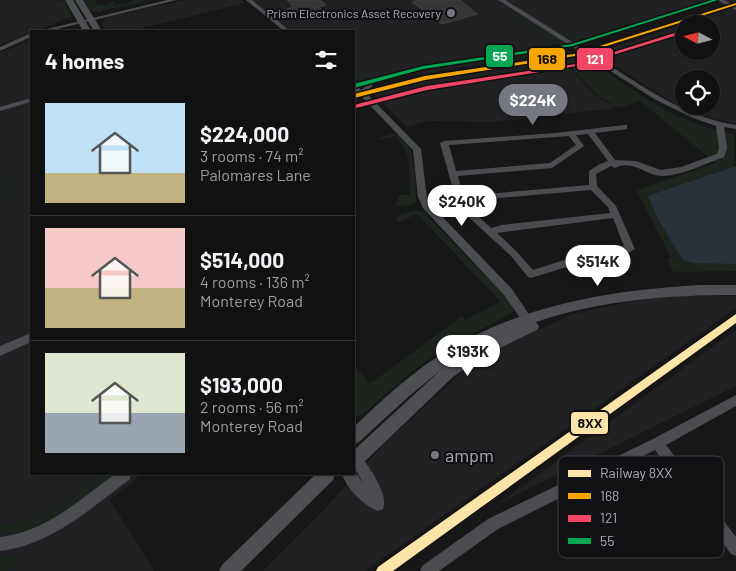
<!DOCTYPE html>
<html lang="en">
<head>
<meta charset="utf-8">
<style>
  :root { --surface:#111; --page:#1a1a1a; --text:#f1f3f6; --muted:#9c9d9f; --line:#303131; --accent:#757880 }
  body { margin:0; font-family:Barlow,sans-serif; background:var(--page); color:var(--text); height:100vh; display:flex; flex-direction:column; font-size:19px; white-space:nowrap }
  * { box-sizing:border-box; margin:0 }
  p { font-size:16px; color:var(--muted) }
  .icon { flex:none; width:28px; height:28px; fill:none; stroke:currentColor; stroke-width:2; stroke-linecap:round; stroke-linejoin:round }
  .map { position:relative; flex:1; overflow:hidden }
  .side { position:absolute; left:30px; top:30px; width:325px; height:445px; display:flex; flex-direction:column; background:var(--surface); border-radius:0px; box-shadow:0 1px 4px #0004,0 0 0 1px var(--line) }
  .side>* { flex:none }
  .needle { width:32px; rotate:277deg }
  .buttons { position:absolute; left:675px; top:15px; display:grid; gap:10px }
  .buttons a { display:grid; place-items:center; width:45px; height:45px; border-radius:50%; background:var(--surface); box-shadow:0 1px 4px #0004,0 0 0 1px var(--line); font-size:25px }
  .price { position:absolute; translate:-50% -42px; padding:0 11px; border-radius:18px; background:#fff; color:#222; font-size:16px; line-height:32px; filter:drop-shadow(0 1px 2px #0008) }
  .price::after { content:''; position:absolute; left:50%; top:30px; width:15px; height:11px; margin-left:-8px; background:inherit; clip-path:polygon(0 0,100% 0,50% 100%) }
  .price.selected { background:var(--accent); color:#fff }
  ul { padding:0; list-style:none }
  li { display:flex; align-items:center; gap:15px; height:125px; padding:0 15px }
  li+li { border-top:1px solid var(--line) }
  li span { display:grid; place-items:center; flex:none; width:140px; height:100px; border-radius:0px; color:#555 }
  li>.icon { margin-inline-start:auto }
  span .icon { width:60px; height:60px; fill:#fffc; stroke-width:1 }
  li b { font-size:21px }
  h2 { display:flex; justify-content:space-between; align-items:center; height:60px; padding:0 15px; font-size:21px }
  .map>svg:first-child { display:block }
</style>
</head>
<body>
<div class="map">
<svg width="736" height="571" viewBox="0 0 736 571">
  <rect width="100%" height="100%" fill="#171717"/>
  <g fill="#212123" fill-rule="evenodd">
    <polygon points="0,0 59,0 67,18 0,45"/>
    <polygon points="184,0 241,0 245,3 130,31 107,31 101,23 108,17"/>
    <path d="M245 0H736V124L698 115 681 108 596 53 729 9 714 1 592 42 521 58 366 83 354 78V31H288ZM684 24H711V51H684ZM684 79H711V106H684Z"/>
    <polygon points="31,38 31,474 142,474 110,500 154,571 0,571 0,52 16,47"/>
    <polygon points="563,60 594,94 616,108 495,122 428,121 407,127 374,94 419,81"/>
    <polygon points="680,296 736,296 736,308 365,571 263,571 322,512 385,443 463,371 503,347 573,314 634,301"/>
    <polygon points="736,330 736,386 498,504 697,358"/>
  </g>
  <g fill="#1d241e">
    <polygon points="84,0 95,0 98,5 104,5 113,1 116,5 132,2 132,0 152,0 98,12 91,11"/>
    <polygon points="57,1 65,1 72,17 34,29 32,26 66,18"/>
    <polygon points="693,8 694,9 630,30 622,28"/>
    <polygon points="517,13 566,46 566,50 537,57 476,64 472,61 539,52 549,47 550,44 547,41 549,40 512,15"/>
    <path d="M549 18C581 38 582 41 618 29L625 32 583 44 543 19Z"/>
    <path d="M580 57 586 58C633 90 677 125 734 134L736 271 674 272 667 260 671 257 636 190 716 163 640 101 618 108 596 94 565 61Z"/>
    <polygon points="452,61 458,66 412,73 369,83 362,83 354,77 354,67 366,78"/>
    <path d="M391 134C419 133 414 183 417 201 411 206 399 208 393 204L398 202V195H410C409 171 413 154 395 136L379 140V138Z"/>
    <polygon points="5,172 9,177 16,199 0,204 0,200 7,198 0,174"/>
    <polygon points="417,210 422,211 501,292 512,306 513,312 436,354 415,369 363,414 354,418 354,365 370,384 462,316 465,320 501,302 417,214 399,222 396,221 398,215"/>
    <path d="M101 474H112C84 494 36 541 0 532V523C38 529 72 495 101 474Z"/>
    <polygon points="15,554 18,564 9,571 0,571 0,558"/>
  </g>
  <polygon fill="#2a3239" points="736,166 736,264 694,263 683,260 658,219 648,196"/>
  <g fill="#353536" stroke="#3f4043">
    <polygon points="287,0 320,0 326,5 319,7 326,13 299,20 287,9 294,7"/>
    <polygon points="418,0 460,0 477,14 442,24 412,2"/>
  </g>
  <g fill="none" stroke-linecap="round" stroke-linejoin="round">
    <g fill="#4b4c50" fill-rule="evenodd">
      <polygon points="167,0 177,0 49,31 39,31"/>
      <polygon points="246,0 252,0 290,31 284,31"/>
      <path d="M498 0H505C541 22 576 45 612 67 651 92 690 118 736 125V129L724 127 727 148 724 157C704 164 684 175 663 176 644 176 634 159 615 168L611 166 596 174 597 186 616 206 635 249 630 252 596 258 531 278 528 277 511 256 462 211 456 202 430 204 512 289 532 319 531 322 527 323 523 322 504 295 423 208 418 197 413 150 359 94 354 97V83L356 84 361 90 368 84H372L373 85 366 93 421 149 427 199 455 196 440 143 444 141 556 133 624 125H627V129L595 133 615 160 636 161 661 170 681 167 717 154 719 148 716 126 693 118 656 100ZM588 134 608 161 600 164 589 171V185L463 196 458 176 552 168 584 146 576 135ZM569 136 576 145 550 163 456 171 449 145ZM591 190 608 207 610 213 502 225 491 228 468 207 465 201ZM613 218 624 246 596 250 533 270 517 252 497 233Z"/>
      <polygon points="717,0 724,0 736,6 736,10"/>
      <polygon points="31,33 31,37 0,51 0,47"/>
      <polygon points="31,98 31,102 0,111 0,107"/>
      <polygon points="31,333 31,342 0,356 0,346"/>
      <polygon points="736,395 736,406 666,445 736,537 736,556 731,554 655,450 498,529 439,571 420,571 422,566 488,519 653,439"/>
      <path d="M356 453 360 455C369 467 389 494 383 509L378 511C363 505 347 489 342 474H354V471L364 484 354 467V454Z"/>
      <path d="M115 474H131L130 479C90 509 51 545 0 551V537C46 532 79 500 115 474Z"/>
    </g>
    <g fill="#4d4f52" fill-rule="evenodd">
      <polygon points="65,0 73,0 91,31 83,31"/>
      <polygon points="75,0 83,0 102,31 94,31"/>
      <polygon points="736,2 736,6 575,57 425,81 354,99 354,93 425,75 574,53"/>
      <path d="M700 285H736V295C668 295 601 300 536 322L539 326 537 330 490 353 454 376 360 466 354 468V450L443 368 407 398 359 442 354 444V427C383 399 413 371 448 350 525 304 613 290 700 285Z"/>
      <polygon points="316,474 335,474 333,480 241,571 219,571 222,565"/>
    </g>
    <defs>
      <polygon id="bus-1" points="736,3 736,5 575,56 425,80 354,98 354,94 425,76 574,54"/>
      <polygon id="bus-2" points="684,30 684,33 577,66 427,90 356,108 354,107 354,105 427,86 576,64"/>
      <polygon id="bus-3" points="712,0 718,0 573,46 423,69 354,88 354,84 423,66 572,44"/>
    </defs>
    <use href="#bus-1" stroke="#111113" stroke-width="3"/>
    <use href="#bus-2" stroke="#111113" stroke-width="3"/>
    <use href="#bus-3" stroke="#111113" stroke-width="3"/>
    <use href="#bus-1" fill="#f7a600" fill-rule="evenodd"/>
    <use href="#bus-2" fill="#f34667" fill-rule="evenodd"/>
    <use href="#bus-3" fill="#00a651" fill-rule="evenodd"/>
    <defs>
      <polygon id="rail-1" points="736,314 736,323 393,571 376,571 378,567"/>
    </defs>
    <use href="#rail-1" stroke="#111113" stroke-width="3"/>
    <use href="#rail-1" fill="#fae4a7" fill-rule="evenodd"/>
  </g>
  <g fill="#757880" stroke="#111113" stroke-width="2">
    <circle cx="451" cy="13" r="5"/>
    <circle cx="435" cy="455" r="5"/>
  </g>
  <g text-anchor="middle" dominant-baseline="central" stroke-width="4.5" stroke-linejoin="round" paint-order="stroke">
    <g font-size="12" fill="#a8adb8" stroke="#111113" text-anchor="end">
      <text x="441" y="13">Prism Electronics Asset Recovery</text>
    </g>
    <g font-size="18" fill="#a8adb8" stroke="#111113" text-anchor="start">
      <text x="445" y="455">ampm</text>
    </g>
  </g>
  <rect x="558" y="456" width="166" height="102" rx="8" fill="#111113" stroke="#3e4045" stroke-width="1"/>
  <rect x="568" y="470" width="23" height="7" fill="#fae4a7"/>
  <rect x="568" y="493" width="23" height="6" fill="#f7a600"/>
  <rect x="568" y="515" width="23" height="7" fill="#f34667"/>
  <rect x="568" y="538" width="23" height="6" fill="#00a651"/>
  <g font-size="14" fill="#a8adb8">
    <text x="600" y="478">Railway 8XX</text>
    <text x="600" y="501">168</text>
    <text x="600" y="523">121</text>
    <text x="600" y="546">55</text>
  </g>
  <g stroke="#111113" stroke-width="2">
    <rect x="485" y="44" width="29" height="24" rx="5" fill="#00a651"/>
    <rect x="528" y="47" width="38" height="24" rx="5" fill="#f7a600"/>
    <rect x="576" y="47" width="38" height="24" rx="5" fill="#f34667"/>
    <rect x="570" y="411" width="39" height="24" rx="5" fill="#fae4a7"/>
  </g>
  <g font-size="14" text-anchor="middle" font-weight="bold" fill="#fff">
    <text x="500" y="61">55</text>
    <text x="595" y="64">121</text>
  </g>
  <g font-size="14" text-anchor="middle" font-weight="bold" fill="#111">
    <text x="547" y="64">168</text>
    <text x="590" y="428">8XX</text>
  </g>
</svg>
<div class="buttons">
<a><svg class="needle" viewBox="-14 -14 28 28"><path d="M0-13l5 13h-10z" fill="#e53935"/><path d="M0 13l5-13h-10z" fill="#9c9d9f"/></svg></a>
<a><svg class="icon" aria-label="locate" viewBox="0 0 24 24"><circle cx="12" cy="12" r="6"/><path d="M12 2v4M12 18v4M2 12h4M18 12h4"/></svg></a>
</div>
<b class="price selected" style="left:533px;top:126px">$224K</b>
<b class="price" style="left:462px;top:227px">$240K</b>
<b class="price" style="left:598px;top:287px">$514K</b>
<b class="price" style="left:468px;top:377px">$193K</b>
<section class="side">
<h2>4 homes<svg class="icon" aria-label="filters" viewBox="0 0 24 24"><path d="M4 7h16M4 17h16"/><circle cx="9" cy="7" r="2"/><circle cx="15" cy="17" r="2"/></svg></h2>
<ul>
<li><span style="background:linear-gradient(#bfe0f5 70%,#c2b280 0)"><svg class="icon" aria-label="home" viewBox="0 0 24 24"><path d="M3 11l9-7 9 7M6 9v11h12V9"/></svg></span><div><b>$224,000</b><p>3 rooms · 74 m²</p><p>Palomares Lane</p></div></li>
<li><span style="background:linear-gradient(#f6c9c9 60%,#c2b280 0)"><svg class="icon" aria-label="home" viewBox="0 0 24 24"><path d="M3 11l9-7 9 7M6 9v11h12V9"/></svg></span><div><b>$514,000</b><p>4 rooms · 136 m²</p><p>Monterey Road</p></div></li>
<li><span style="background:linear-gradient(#dfe7d0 60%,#9aa5b1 0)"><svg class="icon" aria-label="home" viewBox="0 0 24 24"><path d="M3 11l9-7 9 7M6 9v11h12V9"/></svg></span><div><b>$193,000</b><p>2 rooms · 56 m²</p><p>Monterey Road</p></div></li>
</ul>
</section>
</div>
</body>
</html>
